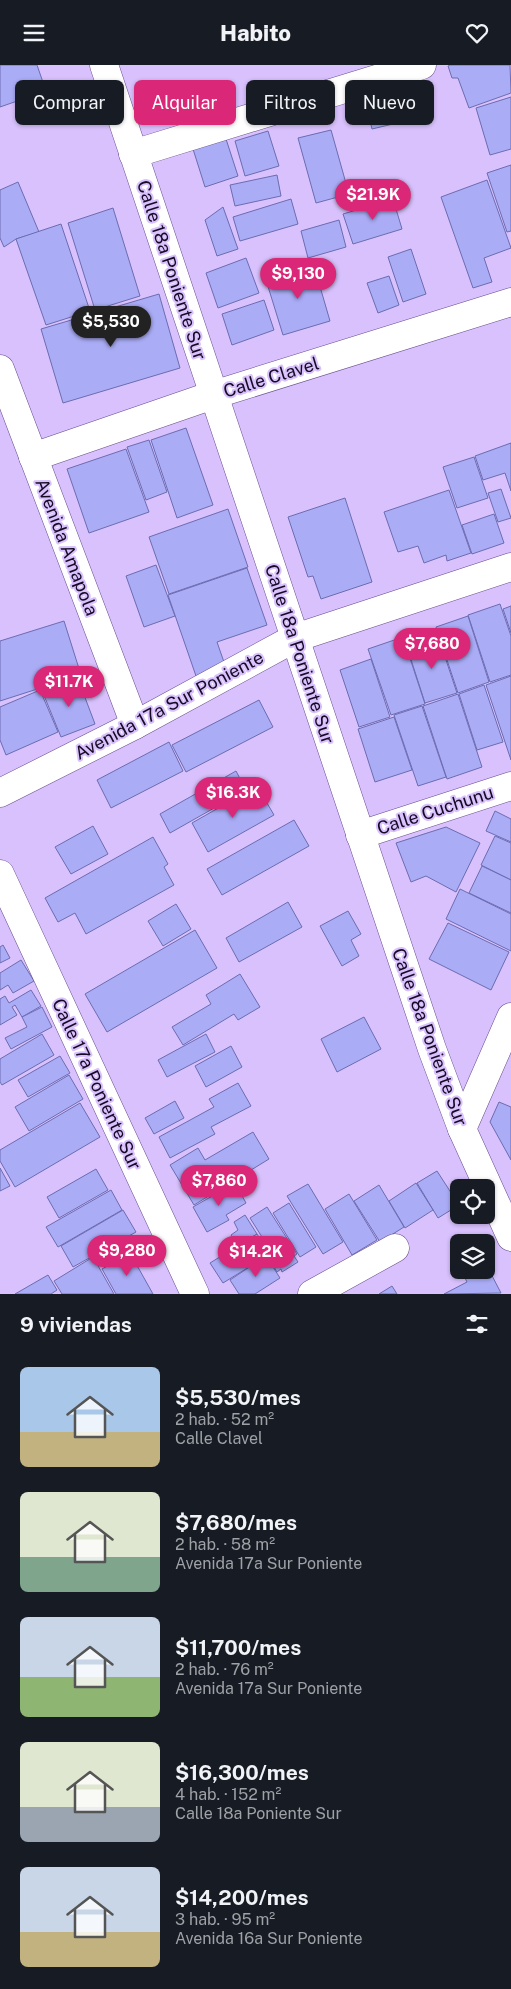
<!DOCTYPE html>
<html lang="es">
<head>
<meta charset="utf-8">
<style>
  :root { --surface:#171b24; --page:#242831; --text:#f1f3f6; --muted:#9ea1a6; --accent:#db2777 }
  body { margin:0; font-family:"Public Sans",sans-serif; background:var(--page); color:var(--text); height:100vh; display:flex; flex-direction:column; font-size:19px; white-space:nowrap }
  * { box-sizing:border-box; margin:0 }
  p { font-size:16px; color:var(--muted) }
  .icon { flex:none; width:28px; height:28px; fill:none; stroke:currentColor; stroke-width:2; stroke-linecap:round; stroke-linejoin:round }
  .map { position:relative; height:1229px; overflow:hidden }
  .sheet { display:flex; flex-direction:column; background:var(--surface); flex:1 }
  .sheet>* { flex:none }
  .hud { position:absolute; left:15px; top:15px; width:481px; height:45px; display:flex; gap:10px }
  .fabs { position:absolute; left:450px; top:1114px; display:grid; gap:10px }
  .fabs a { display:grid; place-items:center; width:45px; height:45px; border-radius:8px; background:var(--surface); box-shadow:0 1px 4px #0004; font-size:25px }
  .price { position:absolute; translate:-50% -42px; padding:0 11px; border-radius:18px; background:var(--accent); color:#fff; font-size:16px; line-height:32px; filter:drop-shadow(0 1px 2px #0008) }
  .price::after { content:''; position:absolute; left:50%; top:30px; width:15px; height:11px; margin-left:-8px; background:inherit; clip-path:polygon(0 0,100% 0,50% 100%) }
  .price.active { background:#222; color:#fff }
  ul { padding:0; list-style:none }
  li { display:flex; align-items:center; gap:15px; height:125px; padding:0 20px }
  li span { display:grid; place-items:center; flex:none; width:140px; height:100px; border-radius:8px; color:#555 }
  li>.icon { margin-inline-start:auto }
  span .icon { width:60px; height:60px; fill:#fffc; stroke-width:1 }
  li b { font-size:21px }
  h2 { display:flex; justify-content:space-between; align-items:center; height:60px; padding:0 20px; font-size:21px }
  .pill { padding:0 18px; border-radius:8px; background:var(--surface); box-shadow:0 1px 4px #0004; font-size:18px; line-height:45px }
  .pill.active { background:var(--accent); color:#fff }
  header { display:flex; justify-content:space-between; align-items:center; height:65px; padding:0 20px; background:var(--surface); font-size:22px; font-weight:800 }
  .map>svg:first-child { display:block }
</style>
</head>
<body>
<header><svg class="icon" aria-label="menu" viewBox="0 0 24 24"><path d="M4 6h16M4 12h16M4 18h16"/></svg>Habito<svg class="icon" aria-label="heart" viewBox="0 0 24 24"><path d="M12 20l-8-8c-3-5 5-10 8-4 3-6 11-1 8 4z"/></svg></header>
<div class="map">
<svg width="511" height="1229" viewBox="0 0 511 1229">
  <rect width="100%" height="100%" fill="#d8c1fc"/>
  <g fill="#aaacf6" stroke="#6c6cb2">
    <polygon points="0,0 37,0 46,26 0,42"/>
    <polygon points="450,0 510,0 511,28 469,43 458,13 452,13 448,1"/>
    <polygon points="406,21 414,54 372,64 364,31"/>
    <polygon points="511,32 511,84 490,90 476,43"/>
    <polygon points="331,65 349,129 316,138 298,73"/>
    <polygon points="268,66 279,101 245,111 235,76"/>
    <polygon points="226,74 238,111 205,122 193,84"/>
    <polygon points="511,100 511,166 507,167 487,108"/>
    <polygon points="277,110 281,131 235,141 230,120"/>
    <polygon points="487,115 511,183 484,193 492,217 473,223 441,132"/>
    <polygon points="18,117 39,167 16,174 4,182 0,173 0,125"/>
    <polygon points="291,134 298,159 240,176 233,152"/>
    <polygon points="393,134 402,164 353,179 343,149"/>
    <polygon points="223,142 238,184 217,191 205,155"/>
    <polygon points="113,143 140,231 95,245 68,158"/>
    <polygon points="339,155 346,182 308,193 301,166"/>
    <polygon points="61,159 90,246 46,260 16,174"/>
    <polygon points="411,184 426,229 403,237 388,192"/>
    <polygon points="246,193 259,228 218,243 206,208"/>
    <polygon points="314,201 330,256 283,270 266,215"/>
    <polygon points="389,211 399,240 378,248 367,218"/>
    <polygon points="159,229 180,303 63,338 41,264"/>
    <polygon points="264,235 274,265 232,280 222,249"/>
    <polygon points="186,363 213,440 177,453 151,375"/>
    <polygon points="149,375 167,427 146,435 127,382"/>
    <polygon points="511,378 511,426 505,408 483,415 475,391"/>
    <polygon points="126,384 149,447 89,468 67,404"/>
    <polygon points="474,392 488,433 457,443 443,402"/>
    <polygon points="501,424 511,453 498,457 488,428"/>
    <polygon points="449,425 471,488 447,496 446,490 424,498 418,481 398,487 384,447"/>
    <polygon points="345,433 372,517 321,534 313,511 308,512 288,452"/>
    <polygon points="228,444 248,502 169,529 149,472"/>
    <polygon points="494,449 504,478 472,489 462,460"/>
    <polygon points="156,500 175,551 144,562 126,511"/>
    <polygon points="247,503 267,560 217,577 225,600 196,611 168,530"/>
    <polygon points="500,539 511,571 511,610 490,617 468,550"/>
    <polygon points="511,541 511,568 503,544"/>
    <polygon points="468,551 489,617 458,628 436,562"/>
    <polygon points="64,556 81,610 0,636 0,576"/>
    <polygon points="438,571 457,628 425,638 407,582"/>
    <polygon points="403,572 425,639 391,650 368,584"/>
    <polygon points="371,594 390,652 359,662 340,605"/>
    <polygon points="511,611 511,695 486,620"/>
    <polygon points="78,614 95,659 61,672 43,628"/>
    <polygon points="484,620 503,677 477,685 459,629"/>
    <polygon points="40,625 58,667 6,690 0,675 0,642"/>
    <polygon points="458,629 482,702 447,714 423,641"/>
    <polygon points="259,635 273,662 186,707 172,680"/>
    <polygon points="422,641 446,712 418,721 394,650"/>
    <polygon points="394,652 412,705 375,717 358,664"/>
    <polygon points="169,677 183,706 111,743 97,715"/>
    <polygon points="236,706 246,725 170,768 160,749"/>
    <polygon points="257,721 274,750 208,787 192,758"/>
    <polygon points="495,746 511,754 511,777 486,766"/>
    <polygon points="294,755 309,781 222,830 207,804"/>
    <polygon points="93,761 108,789 71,809 55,782"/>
    <polygon points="446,762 480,778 456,827 426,811 411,817 396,778"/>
    <polygon points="495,771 511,778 511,815 481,800"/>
    <polygon points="153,772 168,799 164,802 174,820 86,869 75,848 58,857 45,833"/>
    <polygon points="482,801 511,815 511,848 469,828"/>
    <polygon points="460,824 511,849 511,886 446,854"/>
    <polygon points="288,837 302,862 239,897 226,873"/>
    <polygon points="176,839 191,864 163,881 148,856"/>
    <polygon points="348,846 361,869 351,875 359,891 342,901 320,861"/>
    <polygon points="448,858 509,887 491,925 429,894"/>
    <polygon points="195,865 217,903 107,967 85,929"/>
    <polygon points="3,880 10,893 0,898 0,882"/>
    <polygon points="21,895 34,916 13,928 8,920 0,925 0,908"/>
    <polygon points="240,909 260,942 238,955 234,949 183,980 172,962 211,939 206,930"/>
    <polygon points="31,925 41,941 22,952 15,940 12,942 17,950 0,960 0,934 5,931 9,938"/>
    <polygon points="42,942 52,962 11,984 5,973 27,962 22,952"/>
    <polygon points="364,952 381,984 337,1007 321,974"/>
    <polygon points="42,969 54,990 2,1020 0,1017 0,994"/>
    <polygon points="206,969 215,987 167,1012 158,995"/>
    <polygon points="231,981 242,1002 206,1022 195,1001"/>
    <polygon points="60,991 70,1008 28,1032 18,1015"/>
    <polygon points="69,1010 83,1034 29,1066 15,1042"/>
    <polygon points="238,1018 251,1041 211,1062 215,1069 170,1093 159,1072 214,1042 209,1034"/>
    <polygon points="175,1036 184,1053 154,1069 145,1053"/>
    <polygon points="499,1037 511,1042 511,1095 490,1057"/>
    <polygon points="80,1038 100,1072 15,1122 0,1096 0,1085"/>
    <polygon points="253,1067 269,1094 194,1140 170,1100 198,1083 205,1095"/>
    <polygon points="0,1103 10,1121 0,1126"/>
    <polygon points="96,1104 108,1125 59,1153 47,1132"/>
    <polygon points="437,1106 459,1140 438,1153 417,1118"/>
    <polygon points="235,1118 246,1138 226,1150 229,1155 207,1167 193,1142"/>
    <polygon points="416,1118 433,1145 405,1163 389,1136"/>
    <polygon points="308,1119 343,1177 323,1189 287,1131"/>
    <polygon points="379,1120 404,1162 380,1177 354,1136"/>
    <polygon points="111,1125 122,1145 58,1182 46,1162"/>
    <polygon points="349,1129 377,1175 352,1190 325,1144"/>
    <polygon points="289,1138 316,1182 300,1192 273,1148"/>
    <polygon points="267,1142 297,1189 294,1191 298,1197 282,1207 281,1204 277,1207 267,1191 272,1188 250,1153"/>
    <polygon points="123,1145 136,1167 73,1202 61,1181"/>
    <polygon points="245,1150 257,1169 237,1181 231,1170 238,1165 234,1157"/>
    <polygon points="257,1169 270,1189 223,1218 210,1198"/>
    <polygon points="130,1188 153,1229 116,1229 102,1204"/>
    <polygon points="266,1191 280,1213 255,1229 239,1229 230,1215"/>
    <polygon points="93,1192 114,1229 62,1229 54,1216"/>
    <polygon points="486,1203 488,1203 501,1228 444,1229 467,1217 461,1205 481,1206 486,1205"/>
    <polygon points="48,1210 57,1225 51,1229 15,1229"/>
    <polygon points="392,1221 397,1229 379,1229"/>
  </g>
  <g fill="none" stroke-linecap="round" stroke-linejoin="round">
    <defs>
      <g id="minor">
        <polyline points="104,0 432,984 462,1064 511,1172"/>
        <polyline points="133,89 422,0"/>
        <polyline points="0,304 135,660"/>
        <polyline points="33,392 213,330 511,237"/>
        <polyline points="0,728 135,660 295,573 511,502"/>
        <polyline points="360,770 511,721"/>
        <polyline points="0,809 195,1229"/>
        <polyline points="462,1064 511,952"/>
        <polyline points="312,1229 395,1183"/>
      </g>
    </defs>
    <use href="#minor" stroke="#684c8d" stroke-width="29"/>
    <use href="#minor" stroke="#fff" stroke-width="28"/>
  </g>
  <g text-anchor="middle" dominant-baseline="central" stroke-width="4" stroke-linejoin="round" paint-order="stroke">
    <g font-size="18" fill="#160a24" stroke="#d8c1fc">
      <text transform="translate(172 205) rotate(72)">Calle 18a Poniente Sur</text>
      <text transform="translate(271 312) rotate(-17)">Calle Clavel</text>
      <text transform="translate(67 482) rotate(69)">Avenida Amapola</text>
      <text transform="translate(300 589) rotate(72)">Calle 18a Poniente Sur</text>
      <text transform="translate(169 640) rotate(-28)">Avenida 17a Sur Poniente</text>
      <text transform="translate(435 745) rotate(-18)">Calle Cuchunu</text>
      <text transform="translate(430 972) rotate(70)">Calle 18a Poniente Sur</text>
      <text transform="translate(97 1019) rotate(65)">Calle 17a Poniente Sur</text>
    </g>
  </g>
</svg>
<div class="fabs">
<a><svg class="icon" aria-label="locate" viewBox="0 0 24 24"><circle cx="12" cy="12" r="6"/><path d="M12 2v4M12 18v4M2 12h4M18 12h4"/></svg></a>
<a><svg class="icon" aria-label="layers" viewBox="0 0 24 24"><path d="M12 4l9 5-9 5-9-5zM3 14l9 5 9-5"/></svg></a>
</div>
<b class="price" style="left:373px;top:156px">$21.9K</b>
<b class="price" style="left:298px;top:235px">$9,130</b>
<b class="price active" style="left:111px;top:283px">$5,530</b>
<b class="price" style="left:432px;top:605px">$7,680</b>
<b class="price" style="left:69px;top:643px">$11.7K</b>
<b class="price" style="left:233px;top:754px">$16.3K</b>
<b class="price" style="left:219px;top:1142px">$7,860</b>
<b class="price" style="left:127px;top:1212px">$9,280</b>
<b class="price" style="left:256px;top:1213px">$14.2K</b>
<div class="hud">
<a class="pill">Comprar</a>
<a class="pill active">Alquilar</a>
<a class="pill">Filtros</a>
<a class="pill">Nuevo</a>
</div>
</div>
<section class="sheet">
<h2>9 viviendas<svg class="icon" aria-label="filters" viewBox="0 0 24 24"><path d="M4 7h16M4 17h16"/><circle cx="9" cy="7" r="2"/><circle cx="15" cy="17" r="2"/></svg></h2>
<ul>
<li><span style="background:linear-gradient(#a9c7e8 65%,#c2b280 0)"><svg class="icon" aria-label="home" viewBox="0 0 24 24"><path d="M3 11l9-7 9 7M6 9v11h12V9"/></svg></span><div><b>$5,530/mes</b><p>2 hab. · 52 m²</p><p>Calle Clavel</p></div></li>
<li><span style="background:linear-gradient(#dfe7d0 65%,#7fa58c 0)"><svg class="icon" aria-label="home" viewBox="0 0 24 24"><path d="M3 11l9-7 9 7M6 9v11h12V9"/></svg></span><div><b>$7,680/mes</b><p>2 hab. · 58 m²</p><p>Avenida 17a Sur Poniente</p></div></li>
<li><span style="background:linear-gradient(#c9d6e8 60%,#8fb573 0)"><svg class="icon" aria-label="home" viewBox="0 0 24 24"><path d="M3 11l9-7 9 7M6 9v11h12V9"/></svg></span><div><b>$11,700/mes</b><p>2 hab. · 76 m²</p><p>Avenida 17a Sur Poniente</p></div></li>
<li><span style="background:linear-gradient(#dfe7d0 65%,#9aa5b1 0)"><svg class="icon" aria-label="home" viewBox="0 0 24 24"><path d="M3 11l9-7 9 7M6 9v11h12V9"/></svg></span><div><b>$16,300/mes</b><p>4 hab. · 152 m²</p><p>Calle 18a Poniente Sur</p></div></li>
<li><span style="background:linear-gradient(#c9d6e8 65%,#c2b280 0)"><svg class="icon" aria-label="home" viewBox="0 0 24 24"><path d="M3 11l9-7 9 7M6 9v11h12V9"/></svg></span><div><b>$14,200/mes</b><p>3 hab. · 95 m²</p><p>Avenida 16a Sur Poniente</p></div></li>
</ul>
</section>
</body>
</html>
